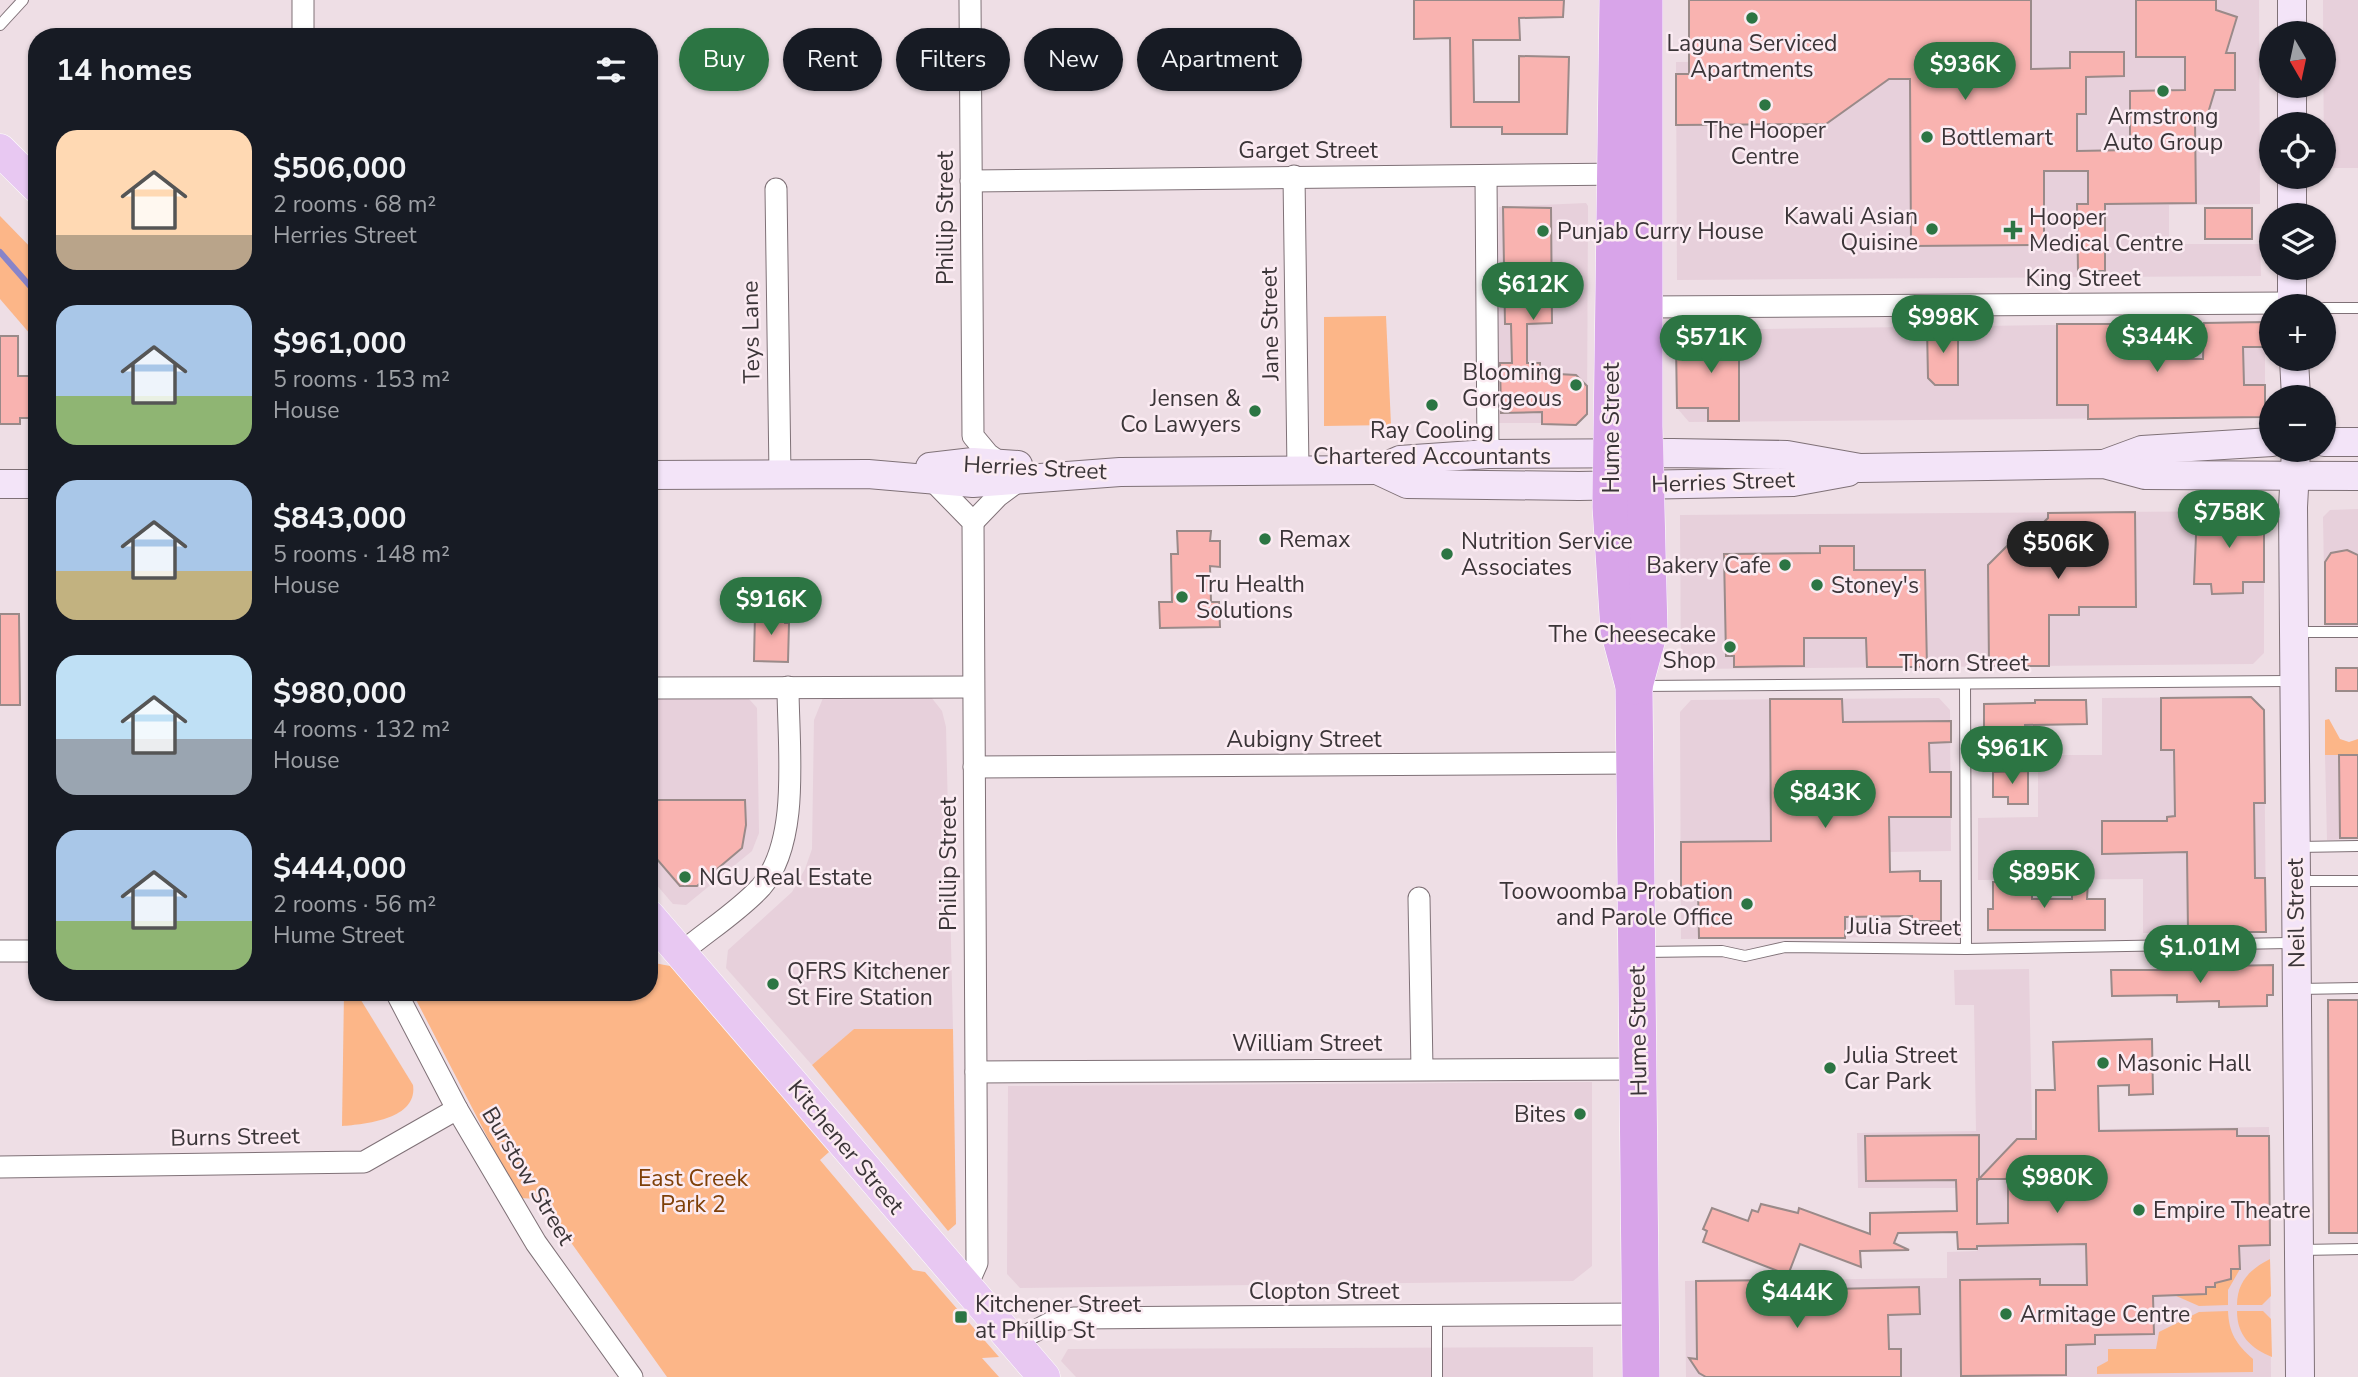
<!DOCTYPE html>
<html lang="en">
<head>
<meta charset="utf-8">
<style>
  :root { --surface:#171b24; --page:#20242c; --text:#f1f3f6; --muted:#9ea1a6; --accent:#2c7543 }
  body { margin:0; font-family:"Nunito Sans",sans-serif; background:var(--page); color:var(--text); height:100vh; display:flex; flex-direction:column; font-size:26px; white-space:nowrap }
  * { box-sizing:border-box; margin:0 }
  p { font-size:23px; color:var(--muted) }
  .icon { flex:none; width:38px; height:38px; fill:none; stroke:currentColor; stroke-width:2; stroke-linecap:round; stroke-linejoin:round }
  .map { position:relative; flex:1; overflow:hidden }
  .side { position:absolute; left:28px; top:28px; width:630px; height:973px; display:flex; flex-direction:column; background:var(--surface); border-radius:28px; box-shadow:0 2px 5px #0004 }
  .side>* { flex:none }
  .banner { position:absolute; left:679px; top:28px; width:665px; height:63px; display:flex; gap:14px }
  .needle { width:46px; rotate:171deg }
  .tools { position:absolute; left:2259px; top:21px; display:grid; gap:14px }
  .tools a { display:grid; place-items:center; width:77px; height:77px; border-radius:50%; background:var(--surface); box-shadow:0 2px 5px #0004; font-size:35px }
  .price { position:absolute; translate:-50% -60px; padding:0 16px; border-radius:24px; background:var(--accent); color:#fff; font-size:23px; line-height:46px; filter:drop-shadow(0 2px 4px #0008) }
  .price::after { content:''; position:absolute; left:50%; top:42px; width:21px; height:16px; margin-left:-10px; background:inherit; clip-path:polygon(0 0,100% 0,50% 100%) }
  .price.current { background:#222; color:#fff }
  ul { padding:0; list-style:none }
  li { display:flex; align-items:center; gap:21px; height:175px; padding:0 28px }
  li span { display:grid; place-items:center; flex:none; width:196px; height:140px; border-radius:21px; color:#555 }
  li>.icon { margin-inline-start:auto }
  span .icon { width:84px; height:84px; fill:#fffc; stroke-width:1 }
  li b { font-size:30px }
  h2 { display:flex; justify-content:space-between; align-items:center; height:84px; padding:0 28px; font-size:30px }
  .tag { padding:0 24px; border-radius:32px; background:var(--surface); box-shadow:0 2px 5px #0004; font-size:24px; line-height:63px }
  .tag.current { background:var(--accent); color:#fff }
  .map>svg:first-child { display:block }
</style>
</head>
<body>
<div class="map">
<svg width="2358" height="1377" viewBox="0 0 2358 1377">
  <rect width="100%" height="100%" fill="#eedee5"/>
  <g fill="#e7d0db">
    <polygon points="1818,0 2259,0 2260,204 2169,205 2169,244 2260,244 2261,276 1677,280 1676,62 1818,61"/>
    <polygon points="2323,0 2358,0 2358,168 2324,168"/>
    <polygon points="1586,203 1588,206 1587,412 1575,423 1495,423 1499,207"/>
    <polygon points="2265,322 2265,417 1689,422 1677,408 1676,338 1687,330"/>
    <polygon points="2358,509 2358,626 2325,626 2323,517 2330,510"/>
    <polygon points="2264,511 2264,653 2253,664 1681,669 1680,515"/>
    <polygon points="649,697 749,699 757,708 759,833 752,851 686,905 673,904 649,876"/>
    <polygon points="931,697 942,711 946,727 953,1029 854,1029 812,1065 726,968 728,950 792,892 805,869 812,849 814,720 823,698"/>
    <polygon points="2251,697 2264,710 2266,932 2143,933 2143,879 1978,880 1978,818 2038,817 2038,755 2102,755 2102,698"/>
    <polygon points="1939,698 1950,710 1951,851 1889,852 1890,937 1681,939 1680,712 1691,700"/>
    <polygon points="2325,755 2358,755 2358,839 2327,840"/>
    <polygon points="2029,969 2032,1130 2269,1127 2271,1377 1686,1377 1685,1281 1947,1278 1947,1252 1977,1251 1976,1188 1858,1188 1857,1133 1976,1131 1974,1005 1955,1005 1954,970"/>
    <polygon points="1592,1082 1592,1266 1573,1281 1020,1288 1007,1274 1008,1086"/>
    <polygon points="1593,1347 1593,1377 1076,1377 1061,1361 1068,1349"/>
  </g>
  <g fill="#fcb688">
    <polygon points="0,216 37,254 37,342 0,299"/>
    <polygon points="1386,316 1391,425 1324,426 1324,317"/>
    <polygon points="2329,719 2340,739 2349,742 2358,739 2358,755 2325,755 2325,720"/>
    <polygon points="649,962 670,966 829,1152 820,1160 913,1270 925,1272 999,1357 982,1358 999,1377 667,1377 540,1199 519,1198 412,992 649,992"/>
    <path d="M344 992H356L413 1085C418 1119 366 1124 342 1126Z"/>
    <polygon points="854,1029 953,1029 956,1224 948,1231 812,1065"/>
    <path d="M2270 1259 2271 1296 2262 1305H2237C2237 1282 2250 1269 2270 1259Z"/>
    <polygon points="2231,1269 2240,1269 2228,1290 2228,1305 2199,1306 2174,1295 2206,1294 2206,1287 2215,1287 2215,1283 2231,1279"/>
    <path d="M2228 1311C2229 1333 2236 1344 2253 1359V1372L2097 1374V1367L2108 1361V1349H2156L2159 1332 2199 1312Z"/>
    <path d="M2237 1311H2263L2271 1319 2272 1357C2250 1348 2237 1335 2237 1311Z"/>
  </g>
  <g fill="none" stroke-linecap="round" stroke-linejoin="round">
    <polyline stroke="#8884c9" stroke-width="6" points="0,252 37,294"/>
  </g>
  <g fill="#f9b3b0" stroke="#9a8a89" stroke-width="2" fill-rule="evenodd">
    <polygon points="1414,0 1564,0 1563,17 1519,18 1520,40 1473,40 1474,102 1519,102 1519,56 1569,57 1567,134 1502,134 1502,127 1451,127 1450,38 1414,39"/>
    <polygon points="1689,0 2031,0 2031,69 2070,68 2070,52 2124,52 2124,76 2086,77 2086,114 2077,114 2077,151 2130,150 2130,91 2185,90 2185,57 2136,57 2136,0 2216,0 2216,10 2237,17 2226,53 2235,53 2235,90 2215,90 2205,123 2195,120 2196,203 2105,204 2105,271 2078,271 2077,204 2088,204 2088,171 2044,171 2044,245 1911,246 1910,79 1889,79 1826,124 1676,125 1676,74 1689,74"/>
    <polygon points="1503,207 1551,208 1552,323 1527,324 1527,363 1540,363 1540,373 1576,375 1587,386 1587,414 1576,425 1542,424 1542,412 1501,413 1500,363 1512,363 1511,324 1505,324"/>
    <rect x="2205" y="208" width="47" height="31"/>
    <polygon points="2265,322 2265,347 2243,347 2244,385 2265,385 2265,417 2088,419 2088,405 2057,405 2057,324 2110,324 2110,327 2136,327 2139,359 2203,359 2204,323"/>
    <polygon points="1958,326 1958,385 1935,385 1928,378 1927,327"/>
    <polygon points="1739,329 1739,421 1708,421 1708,408 1677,408 1676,345 1706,344 1706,330"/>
    <polygon points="0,336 18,336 18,376 37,376 37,418 20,418 20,424 0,424"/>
    <polygon points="2197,511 2264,511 2264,582 2243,582 2243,593 2212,594 2211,584 2194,584"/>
    <polygon points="2135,512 2136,607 2079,607 2079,615 2049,615 2049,666 1989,666 1988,565 2011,542 2024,542 2048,518 2048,513"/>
    <polygon points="1177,531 1211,531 1210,541 1220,541 1220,567 1210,566 1211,602 1219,602 1220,627 1160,628 1159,602 1172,602 1171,554 1178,554"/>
    <polygon points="1820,546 1854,546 1854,570 1925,570 1927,667 1867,667 1866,638 1804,638 1804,666 1734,667 1734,656 1726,656 1724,554 1820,553"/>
    <polygon points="2347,550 2358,555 2358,624 2325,624 2325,562 2331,553"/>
    <polygon points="785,612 785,623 789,623 788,662 754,661 755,613"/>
    <polygon points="0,614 19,614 20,705 0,705"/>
    <rect x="2336" y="668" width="22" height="23"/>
    <polygon points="2251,697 2264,710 2265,803 2254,803 2255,878 2265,878 2266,932 2188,932 2187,852 2102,854 2102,821 2167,821 2167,817 2175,816 2174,750 2161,750 2161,698"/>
    <polygon points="1770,699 1842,699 1843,722 1951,721 1951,742 1929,743 1930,772 1951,772 1951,817 1889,817 1890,872 1920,871 1920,881 1941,881 1941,921 1912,921 1912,916 1845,917 1845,938 1699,938 1698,889 1681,889 1681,842 1771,841"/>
    <polygon points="2035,700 2086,700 2087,724 2025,725 2025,741 1984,741 1984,704 2035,703"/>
    <polygon points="2339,755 2358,755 2358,838 2340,838"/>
    <polygon points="2028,771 2028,804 2008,804 2008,797 1993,797 1993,772"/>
    <polygon points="649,800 745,800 746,825 742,848 697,886 680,886 649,850"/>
    <polygon points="2072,881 2088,881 2087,899 2105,899 2105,930 1988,930 1988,909 1993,909 1993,882 2032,882 2032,899 2072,899"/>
    <polygon points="2273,965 2273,995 2267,995 2267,1006 2219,1007 2219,1001 2177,1002 2177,995 2112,996 2111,970 2225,970 2225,966"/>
    <polygon points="2328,1000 2358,1000 2358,1233 2329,1233"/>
    <path d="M2152 1039 2153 1094 2129 1095V1085L2098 1086 2099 1131 2237 1129V1136H2269L2270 1245 2239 1246 2240 1269H2231V1279L2215 1283V1287H2206V1294L2153 1296 2154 1334 2095 1335V1344L2066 1345V1375L1961 1376 1960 1280 2040 1279V1285H2087L2086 1244 1977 1246V1249H1958L1957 1232 1898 1233 1894 1243 1909 1250 1860 1251 1861 1267 1800 1244 1788 1275 1703 1242 1707 1231 1703 1229 1712 1208 1748 1221 1752 1210 1758 1212 1761 1204 1798 1213 1799 1208 1870 1234V1213L1957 1211 1956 1180 1866 1181 1865 1136 1979 1135V1179L2017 1139H2036V1090H2055L2053 1042ZM1977 1179H2008V1223L1977 1224Z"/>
    <polygon points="1788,1280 1801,1296 1834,1295 1833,1289 1919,1287 1920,1314 1888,1315 1889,1349 1901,1349 1901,1377 1706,1377 1699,1373 1689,1358 1697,1359 1696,1281"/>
  </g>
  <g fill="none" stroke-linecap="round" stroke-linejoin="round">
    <defs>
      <g id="lane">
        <polyline points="0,25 23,0"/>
        <polyline points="2324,308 2358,308"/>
        <polyline points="2294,632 2358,632"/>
        <polyline points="1965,684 1966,949"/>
        <polyline points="1640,686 2292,681"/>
        <polyline points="2298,847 2358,846"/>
        <polyline points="2296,881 2358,881"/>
        <polyline points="1644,952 1722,951 1745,956 1785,947 1966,949 2294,943"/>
        <polyline points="2298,989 2358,988"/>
        <polyline points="2301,1250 2358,1249"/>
        <polyline points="1437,1317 1437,1377"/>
      </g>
      <g id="street">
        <polyline points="303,0 303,37"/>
        <polyline points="970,0 973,436 988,454 1002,464"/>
        <polyline points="1294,176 1298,470"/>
        <polyline points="1486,176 1488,454"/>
        <polyline points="971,181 1627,174"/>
        <polyline points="776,189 780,475"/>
        <polyline points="1645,307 2292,303"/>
        <polyline points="931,479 973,522 977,1263 966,1288"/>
        <polyline points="973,522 998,496 1021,479"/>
        <polyline points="649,688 972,687"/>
        <polyline points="974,767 1634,763"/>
        <polyline points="1419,898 1422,1069"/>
        <polyline points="0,951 37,951"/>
        <path d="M681 953C707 931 739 911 761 887 801 841 788 746 788 687"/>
        <polyline points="396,992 457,1109 536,1243 632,1377"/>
        <polyline points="976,1072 1638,1069"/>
        <polyline points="0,1167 364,1162 457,1109"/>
        <polyline points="1014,1342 1054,1321 1075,1318 1640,1314"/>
      </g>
      <g id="secondary">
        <polyline points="2292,0 2292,33"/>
        <polyline points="2292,86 2292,124"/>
        <polyline points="2292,177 2292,215"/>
        <polyline points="2292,268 2292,306"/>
        <polyline points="2294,359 2296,397"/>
        <polyline points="2324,442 2358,442"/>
        <polyline points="2296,450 2293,507 2300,1377"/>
        <polyline points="2104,464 2142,450 2272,442"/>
        <polyline points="930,467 973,462 1018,465"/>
        <polyline points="1377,470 1407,484 1579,486 1793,482 1848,472"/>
        <polyline points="649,475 868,474 973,483 1120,472 1377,470 1400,460 1488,454 1673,453 1787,455 1860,468 2104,464 2145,475 2358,476"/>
        <polyline points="0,484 37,484"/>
      </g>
      <g id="primary">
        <polyline points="0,150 37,187"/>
        <polyline points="649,916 1044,1377"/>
      </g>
      <g id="highway">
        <polyline points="1618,0 1611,507 1619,630 1634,686 1641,1377"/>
        <polyline points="1634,686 1649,631 1644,426 1644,0"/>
      </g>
    </defs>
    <use href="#lane" stroke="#7f7177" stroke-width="12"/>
    <use href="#street" stroke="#7f7177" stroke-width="23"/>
    <use href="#secondary" stroke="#7f7177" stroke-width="30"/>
    <use href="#primary" stroke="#fff" stroke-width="33"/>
    <use href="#highway" stroke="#fff" stroke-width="38"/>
    <use href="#lane" stroke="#fff" stroke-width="10"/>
    <use href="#street" stroke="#fff" stroke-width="21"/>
    <use href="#secondary" stroke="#f3e4f8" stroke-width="28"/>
    <use href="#primary" stroke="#e8c8f2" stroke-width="32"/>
    <use href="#highway" stroke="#d8a4e9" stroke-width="37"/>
  </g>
  <g fill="#2c7543" stroke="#fbebf2" stroke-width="2.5">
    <circle cx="1752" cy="18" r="7"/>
    <circle cx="2163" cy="91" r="7"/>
    <circle cx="1765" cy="105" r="7"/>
    <circle cx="1927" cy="137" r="7"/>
    <circle cx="1932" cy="229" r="7"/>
    <path d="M2009.5 219.5h7v7h7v7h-7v7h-7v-7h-7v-7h7z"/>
    <circle cx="1543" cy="231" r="7"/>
    <circle cx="1576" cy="385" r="7"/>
    <circle cx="1432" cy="405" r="7"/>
    <circle cx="1255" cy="411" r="7"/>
    <circle cx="1265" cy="539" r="7"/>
    <circle cx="1447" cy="554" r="7"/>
    <circle cx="1785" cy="565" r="7"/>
    <circle cx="1817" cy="585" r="7"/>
    <circle cx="1182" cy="597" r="7"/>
    <circle cx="1730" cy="647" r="7"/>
    <circle cx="685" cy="877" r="7"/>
    <circle cx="1747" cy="904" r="7"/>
    <circle cx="773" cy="984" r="7"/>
    <circle cx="2103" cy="1063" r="7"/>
    <circle cx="1830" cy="1068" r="7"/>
    <circle cx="1580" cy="1114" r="7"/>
    <circle cx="2139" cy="1210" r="7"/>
    <circle cx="2006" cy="1314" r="7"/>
    <rect x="954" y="1310" width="14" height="14" rx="3.5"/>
  </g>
  <g text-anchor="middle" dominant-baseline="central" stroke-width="5" stroke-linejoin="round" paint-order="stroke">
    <g font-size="23" fill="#3b3538" stroke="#fbebf2" text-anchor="start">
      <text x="1752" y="43" text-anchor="middle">Laguna Serviced<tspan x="1752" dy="26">Apartments</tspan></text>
      <text x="2163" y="116" text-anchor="middle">Armstrong<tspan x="2163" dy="26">Auto Group</tspan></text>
      <text x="1765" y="130" text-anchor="middle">The Hooper<tspan x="1765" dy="26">Centre</tspan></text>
      <text x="1941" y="137">Bottlemart</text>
      <text x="1918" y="216" text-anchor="end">Kawali Asian<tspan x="1918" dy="26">Quisine</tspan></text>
      <text x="2029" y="217">Hooper<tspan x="2029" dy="26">Medical Centre</tspan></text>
      <text x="1557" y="231">Punjab Curry House</text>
      <text x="1562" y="372" text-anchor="end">Blooming<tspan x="1562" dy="26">Gorgeous</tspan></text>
      <text x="1241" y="398" text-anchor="end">Jensen &amp;<tspan x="1241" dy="26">Co Lawyers</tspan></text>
      <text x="1432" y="430" text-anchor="middle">Ray Cooling<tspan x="1432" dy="26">Chartered Accountants</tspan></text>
      <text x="1279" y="539">Remax</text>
      <text x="1461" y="541">Nutrition Service<tspan x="1461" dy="26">Associates</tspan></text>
      <text x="1771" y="565" text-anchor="end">Bakery Cafe</text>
      <text x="1196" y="584">Tru Health<tspan x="1196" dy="26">Solutions</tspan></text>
      <text x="1831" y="585">Stoney's</text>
      <text x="1716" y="634" text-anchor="end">The Cheesecake<tspan x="1716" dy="26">Shop</tspan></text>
      <text x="699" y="877">NGU Real Estate</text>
      <text x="1733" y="891" text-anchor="end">Toowoomba Probation<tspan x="1733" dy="26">and Parole Office</tspan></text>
      <text x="787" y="971">QFRS Kitchener<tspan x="787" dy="26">St Fire Station</tspan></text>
      <text x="1844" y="1055">Julia Street<tspan x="1844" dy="26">Car Park</tspan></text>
      <text x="2117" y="1063">Masonic Hall</text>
      <text x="1566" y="1114" text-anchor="end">Bites</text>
      <text x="2153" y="1210">Empire Theatre</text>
      <text x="975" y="1304">Kitchener Street<tspan x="975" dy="26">at Phillip St</tspan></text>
      <text x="2020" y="1314">Armitage Centre</text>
    </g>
    <g font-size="23" fill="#3b3538" stroke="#fbebf2">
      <text x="1308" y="150">Garget Street</text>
      <text transform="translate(945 218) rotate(-90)">Phillip Street</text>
      <text x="2083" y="278">King Street</text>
      <text transform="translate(1270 324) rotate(-91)">Jane Street</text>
      <text transform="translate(751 332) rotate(-91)">Teys Lane</text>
      <text transform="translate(1611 428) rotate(-90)">Hume Street</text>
      <text transform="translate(1035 468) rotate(3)">Herries Street</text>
      <text transform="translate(1723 482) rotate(-2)">Herries Street</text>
      <text x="1964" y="663">Thorn Street</text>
      <text x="1304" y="739">Aubigny Street</text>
      <text transform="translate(948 864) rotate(-90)">Phillip Street</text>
      <text transform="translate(2296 913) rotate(-91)">Neil Street</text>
      <text transform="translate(1904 927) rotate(1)">Julia Street</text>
      <text transform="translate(1638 1031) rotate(-91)">Hume Street</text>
      <text x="1307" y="1043">William Street</text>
      <text transform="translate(235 1137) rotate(-1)">Burns Street</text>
      <text transform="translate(846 1147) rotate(50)">Kitchener Street</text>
      <text transform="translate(528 1176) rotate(59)">Burstow Street</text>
      <text x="1324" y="1291">Clopton Street</text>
    </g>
    <g font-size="23" fill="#7f4008" stroke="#fbebf2">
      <text x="693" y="1178">East Creek<tspan x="693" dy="26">Park 2</tspan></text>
    </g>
  </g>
</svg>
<div class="tools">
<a><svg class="needle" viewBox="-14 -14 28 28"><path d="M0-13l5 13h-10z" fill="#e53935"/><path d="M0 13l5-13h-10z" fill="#9ea1a6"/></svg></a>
<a><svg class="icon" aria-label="locate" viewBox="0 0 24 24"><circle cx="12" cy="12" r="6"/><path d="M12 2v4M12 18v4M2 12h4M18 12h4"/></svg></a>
<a><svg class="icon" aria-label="layers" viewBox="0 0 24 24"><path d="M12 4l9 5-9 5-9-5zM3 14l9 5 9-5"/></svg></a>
<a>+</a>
<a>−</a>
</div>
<b class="price" style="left:1965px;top:102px">$936K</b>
<b class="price" style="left:1533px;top:322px">$612K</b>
<b class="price" style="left:1943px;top:355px">$998K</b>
<b class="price" style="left:2157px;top:374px">$344K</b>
<b class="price" style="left:1711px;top:375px">$571K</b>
<b class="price" style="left:2229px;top:550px">$758K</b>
<b class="price current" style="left:2058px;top:581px">$506K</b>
<b class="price" style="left:771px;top:637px">$916K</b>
<b class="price" style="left:2012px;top:786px">$961K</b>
<b class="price" style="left:1825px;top:830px">$843K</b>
<b class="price" style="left:2044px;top:910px">$895K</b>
<b class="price" style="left:2200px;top:985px">$1.01M</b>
<b class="price" style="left:2057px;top:1215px">$980K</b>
<b class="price" style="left:1797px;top:1330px">$444K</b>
<div class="banner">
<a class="tag current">Buy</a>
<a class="tag">Rent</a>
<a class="tag">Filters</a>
<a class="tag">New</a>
<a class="tag">Apartment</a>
</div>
<section class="side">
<h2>14 homes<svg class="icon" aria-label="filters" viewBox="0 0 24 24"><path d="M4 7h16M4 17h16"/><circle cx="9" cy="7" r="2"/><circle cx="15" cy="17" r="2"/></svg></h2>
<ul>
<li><span style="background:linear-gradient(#ffd9b3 75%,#b9a48a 0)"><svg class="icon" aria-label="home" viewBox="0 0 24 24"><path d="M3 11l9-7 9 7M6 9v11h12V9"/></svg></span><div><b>$506,000</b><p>2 rooms · 68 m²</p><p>Herries Street</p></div></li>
<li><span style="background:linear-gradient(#a9c7e8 65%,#8fb573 0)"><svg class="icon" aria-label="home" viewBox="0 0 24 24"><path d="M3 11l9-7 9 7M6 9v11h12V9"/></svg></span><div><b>$961,000</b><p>5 rooms · 153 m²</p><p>House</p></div></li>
<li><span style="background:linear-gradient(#a9c7e8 65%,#c2b280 0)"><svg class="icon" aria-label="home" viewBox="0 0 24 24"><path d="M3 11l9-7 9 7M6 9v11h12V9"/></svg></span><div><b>$843,000</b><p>5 rooms · 148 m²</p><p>House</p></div></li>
<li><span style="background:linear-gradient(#bfe0f5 60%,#9aa5b1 0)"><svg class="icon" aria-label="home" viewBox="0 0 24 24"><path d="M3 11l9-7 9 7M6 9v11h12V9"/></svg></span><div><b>$980,000</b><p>4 rooms · 132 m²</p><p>House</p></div></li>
<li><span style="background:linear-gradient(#a9c7e8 65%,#8fb573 0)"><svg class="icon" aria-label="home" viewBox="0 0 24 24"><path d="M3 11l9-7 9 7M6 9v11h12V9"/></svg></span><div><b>$444,000</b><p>2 rooms · 56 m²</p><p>Hume Street</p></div></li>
</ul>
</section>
</div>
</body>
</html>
